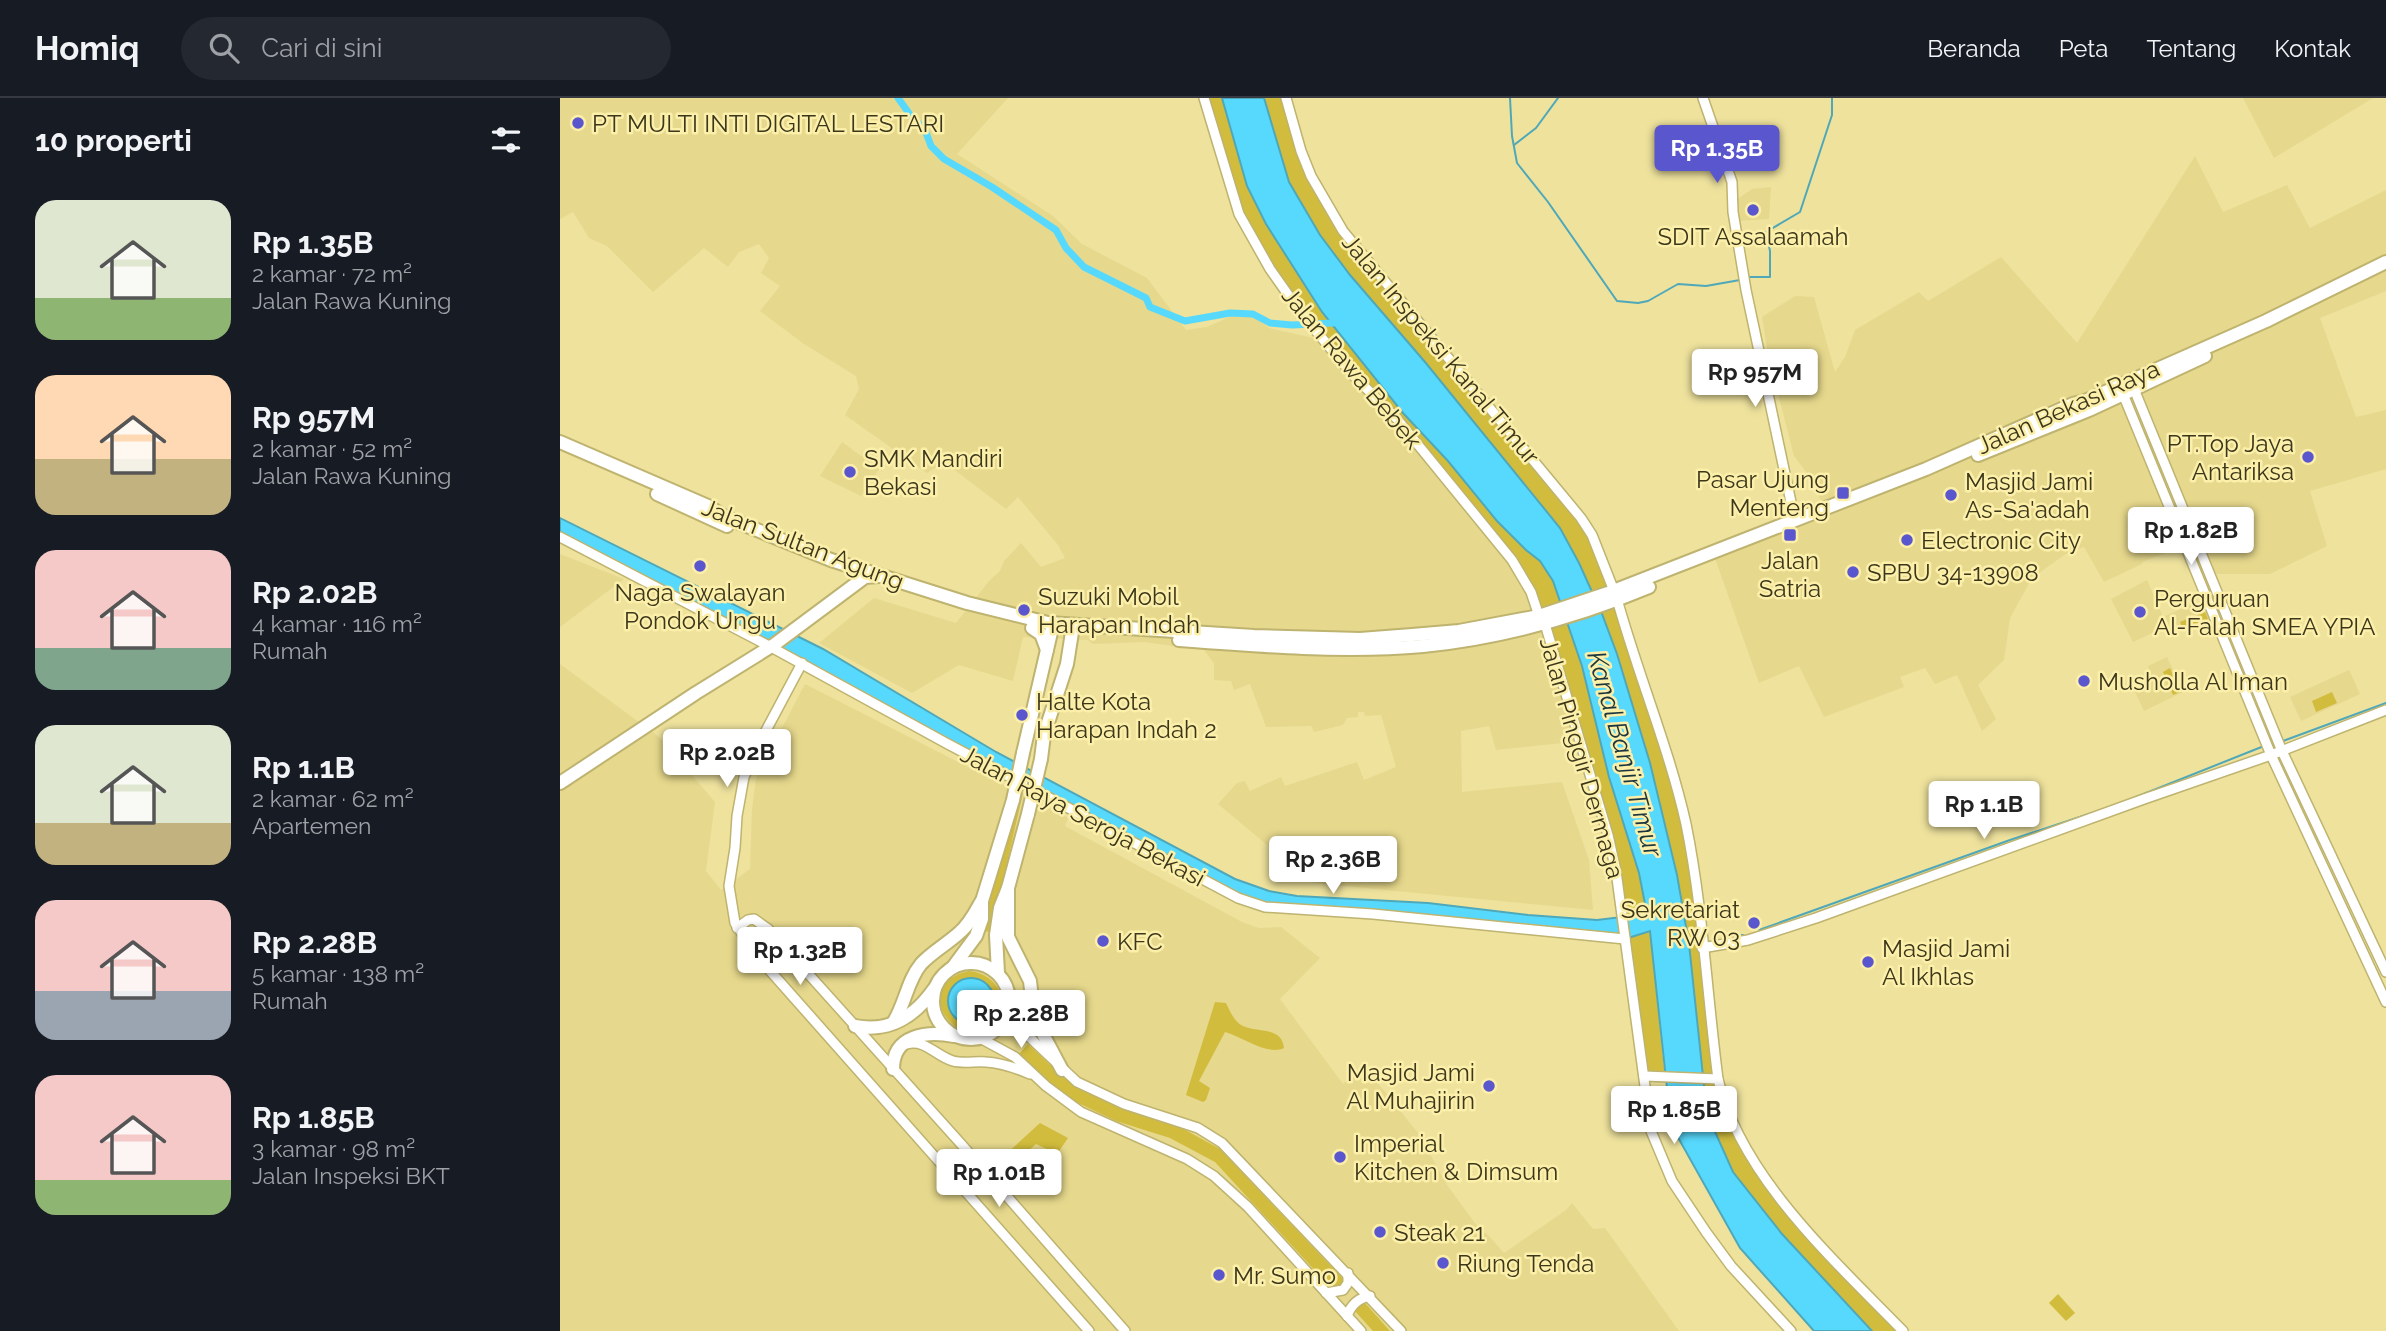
<!DOCTYPE html>
<html lang="id">
<head>
<meta charset="utf-8">
<style>
  :root { --surface:#171b24; --page:#242831; --text:#f1f3f6; --muted:#9ea1a6; --line:#363941; --accent:#5a56ce }
  body { margin:0; font-family:Raleway,sans-serif; background:var(--page); color:var(--text); height:100vh; display:flex; flex-direction:column; font-size:26px; white-space:nowrap }
  * { box-sizing:border-box; margin:0 }
  p { font-size:23px; color:var(--muted) }
  .icon { flex:none; width:38px; height:38px; fill:none; stroke:currentColor; stroke-width:2; stroke-linecap:round; stroke-linejoin:round }
  .map { position:relative; flex:1; overflow:hidden }
  .panel { display:flex; flex-direction:column; background:var(--surface); width:560px }
  .panel>* { flex:none }
  .price { position:absolute; translate:-50% -60px; padding:0 16px; border-radius:7px; background:#fff; color:#222; font-size:23px; line-height:46px; filter:drop-shadow(0 2px 4px #0008) }
  .price::after { content:''; position:absolute; left:50%; top:42px; width:21px; height:16px; margin-left:-10px; background:inherit; clip-path:polygon(0 0,100% 0,50% 100%) }
  .price.selected { background:var(--accent); color:#fff }
  ul { padding:0; list-style:none }
  li { display:flex; align-items:center; gap:21px; height:175px; padding:0 35px }
  li span { display:grid; place-items:center; flex:none; width:196px; height:140px; border-radius:21px; color:#555 }
  li>.icon { margin-inline-start:auto }
  span .icon { width:84px; height:84px; fill:#fffc; stroke-width:1 }
  li b { font-size:30px }
  h2 { display:flex; justify-content:space-between; align-items:center; height:84px; padding:0 35px; font-size:30px }
  header { display:flex; align-items:center; gap:42px; box-sizing:border-box; height:98px; padding:0 35px; background:var(--surface); border-bottom:2px solid var(--line) }
  header strong { font-size:33px }
  nav { display:flex; gap:38px; margin-inline-start:auto; font-size:24px }
  .search { width:490px; height:63px; background:var(--page); display:flex; align-items:center; gap:18px; box-sizing:border-box; padding:0 24px; border-radius:38px; color:var(--muted); font-size:26px }
  main { display:flex; flex:1; min-height:0 }
  .map>svg:first-child { display:block }
</style>
</head>
<body>
<header>
<strong>Homiq</strong>
<div class="search"><svg class="icon" aria-label="search" viewBox="0 0 24 24"><circle cx="10" cy="10" r="6"/><path d="M15 15l6 6"/></svg>Cari di sini</div>
<nav><a>Beranda</a><a>Peta</a><a>Tentang</a><a>Kontak</a></nav>
</header>
<main>
<section class="panel">
<h2>10 properti<svg class="icon" aria-label="filters" viewBox="0 0 24 24"><path d="M4 7h16M4 17h16"/><circle cx="9" cy="7" r="2"/><circle cx="15" cy="17" r="2"/></svg></h2>
<ul>
<li><span style="background:linear-gradient(#dfe7d0 70%,#8fb573 0)"><svg class="icon" aria-label="home" viewBox="0 0 24 24"><path d="M3 11l9-7 9 7M6 9v11h12V9"/></svg></span><div><b>Rp 1.35B</b><p>2 kamar · 72 m²</p><p>Jalan Rawa Kuning</p></div></li>
<li><span style="background:linear-gradient(#ffd9b3 60%,#c2b280 0)"><svg class="icon" aria-label="home" viewBox="0 0 24 24"><path d="M3 11l9-7 9 7M6 9v11h12V9"/></svg></span><div><b>Rp 957M</b><p>2 kamar · 52 m²</p><p>Jalan Rawa Kuning</p></div></li>
<li><span style="background:linear-gradient(#f6c9c9 70%,#7fa58c 0)"><svg class="icon" aria-label="home" viewBox="0 0 24 24"><path d="M3 11l9-7 9 7M6 9v11h12V9"/></svg></span><div><b>Rp 2.02B</b><p>4 kamar · 116 m²</p><p>Rumah</p></div></li>
<li><span style="background:linear-gradient(#dfe7d0 70%,#c2b280 0)"><svg class="icon" aria-label="home" viewBox="0 0 24 24"><path d="M3 11l9-7 9 7M6 9v11h12V9"/></svg></span><div><b>Rp 1.1B</b><p>2 kamar · 62 m²</p><p>Apartemen</p></div></li>
<li><span style="background:linear-gradient(#f6c9c9 65%,#9aa5b1 0)"><svg class="icon" aria-label="home" viewBox="0 0 24 24"><path d="M3 11l9-7 9 7M6 9v11h12V9"/></svg></span><div><b>Rp 2.28B</b><p>5 kamar · 138 m²</p><p>Rumah</p></div></li>
<li><span style="background:linear-gradient(#f6c9c9 75%,#8fb573 0)"><svg class="icon" aria-label="home" viewBox="0 0 24 24"><path d="M3 11l9-7 9 7M6 9v11h12V9"/></svg></span><div><b>Rp 1.85B</b><p>3 kamar · 98 m²</p><p>Jalan Inspeksi BKT</p></div></li>
</ul>
</section>
<div class="map">
<svg width="1826" height="1233" viewBox="0 0 1826 1233">
  <rect width="100%" height="100%" fill="#eee29d"/>
  <g fill="#e6d88c">
    <polygon points="0,0 448,0 397,56 493,118 522,146 587,180 626,232 647,229 685,212 709,230 766,243 837,321 935,442 973,499 1019,641 1003,645 936,652 929,628 901,633 902,694 1002,684 1029,762 1033,812 753,785 658,706 677,685 685,683 690,693 721,679 725,688 797,664 804,682 836,669 821,617 805,618 804,614 798,614 798,619 787,620 783,627 754,634 751,628 706,629 690,586 674,592 671,583 654,582 654,565 644,552 584,544 533,546 528,542 463,539 453,583 399,567 352,595 259,545 314,500 396,525 429,483 440,473 444,463 461,445 481,469 505,460 498,447 458,399 446,411 392,370 382,366 367,375 285,317 299,291 296,278 244,246 200,213 220,188 201,175 209,160 199,146 179,154 168,169 144,150 93,194 47,148 29,140 13,114 0,121"/>
    <polygon points="1683,0 1813,0 1714,60"/>
    <polygon points="1635,58 1663,114 1727,87 1750,130 1826,92 1826,193 1760,220 1796,319 1826,312 1826,371 1750,393 1767,448 1710,476 1633,476 1621,449 1582,464 1582,466 1544,484 1524,449 1507,455 1472,480 1450,520 1444,562 1418,587 1436,621 1422,633 1397,577 1375,586 1365,570 1340,579 1344,589 1264,619 1239,568 1199,585 1151,449 1262,405 1250,379 1234,358 1208,256 1202,219 1235,198 1254,199 1275,274 1285,259 1295,232 1359,194 1368,203 1441,159 1517,245"/>
    <polygon points="1211,89 1209,121 1177,123 1175,103 1192,91"/>
    <polygon points="282,344 319,371 301,398 260,378"/>
    <polygon points="0,456 64,481 0,529"/>
    <polygon points="1587,482 1607,528 1573,544 1551,501"/>
    <polygon points="1635,505 1640,514 1646,511 1650,521 1613,537 1605,518"/>
    <polygon points="1607,559 1623,594 1584,613 1571,585 1590,574 1588,568"/>
    <polygon points="0,566 99,639 155,704 146,773 161,792 190,771 192,712 196,680 245,586 508,720 505,728 682,824 699,830 721,829 760,860 720,901 783,986 804,968 859,1036 887,1087 920,1132 928,1137 944,1155 1006,1112 1012,1105 1033,1131 1045,1130 1119,1233 0,1233"/>
    <polygon points="1789,572 1800,596 1741,623 1730,599"/>
  </g>
  <g fill="#d1bc3d" fill-rule="evenodd">
    <polygon points="645,0 662,0 749,191 762,214 843,314 888,363 937,423 966,452 980,463 993,483 1002,511 979,518 952,462 741,215 679,116"/>
    <polygon points="704,0 726,0 741,53 780,128 1021,420 1054,493 1035,499 1000,430 865,264 790,177 760,137 729,84"/>
    <polygon points="1053,506 1062,519 1126,726 1158,981 1175,1029 1220,1099 1343,1233 1312,1233 1222,1136 1173,1074 1147,1016 1135,900 1117,777 1098,699 1042,516"/>
    <polygon points="1645,514 1648,521 1623,531 1620,524"/>
    <polygon points="1005,518 1022,568 1049,679 1079,775 1089,825 1105,979 1084,978 1056,773 985,526"/>
    <polygon points="1610,570 1620,594 1613,597 1603,574"/>
    <polygon points="1772,594 1777,605 1756,614 1752,603"/>
    <polygon points="457,692 463,695 431,834 423,833"/>
    <path d="M409 873C432 875 450 896 437 919 408 969 342 888 409 873ZM410 880C453 883 432 944 396 921L387 903 392 890Z"/>
    <path d="M655 904 666 905C670 913 674 924 683 928 697 935 722 928 724 950 707 958 683 939 665 934L639 983 650 990 646 1002 643 1004 626 997Z"/>
    <polygon points="468,946 501,977 524,993 571,1014 618,1028 660,1051 785,1183 775,1191 771,1190 655,1064 610,1040 556,1023 512,1002 493,989 458,957"/>
    <polygon points="480,1025 508,1040 497,1056 476,1046 440,1078 433,1068"/>
    <polygon points="1498,1196 1515,1215 1506,1223 1489,1205"/>
    <polygon points="804,1204 830,1233 813,1233 794,1212"/>
  </g>
  <g fill="#57d9fd" stroke="#4fa8b9" stroke-width="2">
    <polygon points="662,0 704,0 729,84 760,137 790,177 865,264 1000,430 1019,465 1042,516 1057,556 1090,665 1117,777 1129,846 1147,1016 1173,1074 1222,1136 1312,1233 1254,1233 1180,1150 1111,1027 1090,833 1065,841 705,809 678,800 0,440 0,420 263,551 436,654 675,781 709,793 737,798 868,805 968,817 1037,822 1087,816 1079,775 1049,679 1022,568 993,483 980,463 966,452 937,423 888,363 843,315 762,214 706,126 687,88"/>
    <circle cx="411" cy="903" r="23"/>
  </g>
  <g fill="none" stroke-linecap="round" stroke-linejoin="round">
    <g stroke="#4fa8b9" stroke-width="2">
      <polyline points="950,0 952,38 957,65 988,104 1057,203 1078,205 1088,203 1118,186 1146,188 1180,182"/>
      <polyline points="954,47 976,30 998,0"/>
      <polyline points="1188,179 1210,179 1210,153 1206,134 1240,114 1272,17 1272,0"/>
      <polyline points="1723,643 1826,605"/>
      <polyline points="1576,699 1704,648"/>
      <polyline points="1199,832 1450,742 1541,712"/>
      <polyline points="1167,839 1183,837"/>
      <polyline points="1129,846 1138,844"/>
    </g>
    <polyline stroke="#57d9fd" stroke-width="7" points="338,0 351,18 365,32 371,48 384,61 432,89 496,132 506,150 524,169 586,200 590,209 625,223 670,215 693,216 710,225 732,227 773,225"/>
    <defs>
      <g id="tertiary">
        <polyline points="644,0 679,116 710,171 741,215 792,276 837,321 952,462 971,494 979,518"/>
        <polyline points="726,0 741,53 751,78 783,133 1021,420 1032,437 1054,493"/>
        <polyline points="1143,0 1172,84 1173,114 1186,192 1235,423"/>
        <polyline points="1574,291 1722,653 1826,874"/>
        <polyline points="1563,296 1711,657 1826,904"/>
        <polyline points="0,439 211,549 386,645 678,800 705,809 813,816 1065,841"/>
        <path d="M1057 501C1078 577 1109 650 1126 726 1143 810 1147 897 1158 981 1180 1078 1275 1163 1343 1233"/>
        <polyline points="985,526 1048,737 1056,773 1091,1033 1112,1083 1146,1134 1171,1168 1231,1233"/>
        <polyline points="242,565 201,642 184,679 177,718 175,750 169,788 175,825 197,858 529,1233"/>
        <polyline points="177,830 188,822 194,821 208,831 402,1047 565,1233"/>
        <polyline points="188,847 208,831"/>
        <polyline points="1142,850 1188,842 1256,820 1584,701 1711,657 1826,612"/>
        <polyline points="449,909 465,935 517,984 564,1006 638,1030 662,1045 841,1233"/>
        <polyline points="420,940 455,959 486,988 521,1014 627,1061 654,1078 688,1109 801,1233"/>
        <path d="M347 946C365 941 376 958 393 963 404 966 415 963 426 964 441 965 456 970 470 976"/>
        <polyline points="1084,978 1158,981"/>
        <polyline points="766,1195 783,1192 788,1185 788,1175"/>
        <path d="M787 1218C791 1207 798 1200 810 1198"/>
      </g>
      <polyline id="primary" points="0,685 136,595 215,546 305,479 319,478"/>
      <g id="trunk">
        <polyline points="0,344 148,408 165,419 271,462 407,505 488,525 694,538 800,541 852,537 899,533 979,518 1048,495 1366,371 1513,306 1525,303 1706,223 1826,164"/>
        <polyline points="1418,357 1529,312 1645,258"/>
        <polyline points="97,396 167,428"/>
        <polyline points="472,530 481,536 487,552"/>
        <path d="M619 542C697 548 785 555 863 548 942 540 1017 519 1089 489"/>
        <polyline points="463,655 493,526"/>
        <polyline points="481,661 484,637 507,566 513,528"/>
        <polyline points="448,790 448,839 470,883 474,919 502,972"/>
        <circle cx="411" cy="903" r="38"/>
        <polyline points="393,869 416,838 422,821 422,803 453,702"/>
        <polyline points="438,875 436,837 440,810 448,790 468,716"/>
        <path d="M333 925C345 907 347 883 361 866 372 854 387 846 399 835 409 827 415 815 421 804"/>
        <path d="M295 928C329 935 355 918 374 891"/>
        <path d="M333 971C333 936 368 933 394 938"/>
      </g>
    </defs>
    <use href="#tertiary" stroke="#beb36f" stroke-width="12"/>
    <use href="#primary" stroke="#beb36f" stroke-width="16"/>
    <use href="#trunk" stroke="#beb36f" stroke-width="16"/>
    <use href="#tertiary" stroke="#fff" stroke-width="9"/>
    <use href="#primary" stroke="#fff" stroke-width="12"/>
    <use href="#trunk" stroke="#fff" stroke-width="12"/>
    <defs>
      <g id="trunk-bridge">
        <polyline points="453,702 463,655"/>
        <polyline points="468,716 481,661"/>
      </g>
    </defs>
    <use href="#trunk-bridge" stroke="#beb36f" stroke-width="16" stroke-linecap="butt"/>
    <use href="#trunk-bridge" stroke="#fff" stroke-width="12"/>
  </g>
  <g fill="#5a56ce" stroke="#fbefaa" stroke-width="2.5">
    <circle cx="18" cy="25" r="7"/>
    <circle cx="1193" cy="112" r="7"/>
    <circle cx="1748" cy="359" r="7"/>
    <circle cx="290" cy="374" r="7"/>
    <rect x="1276" y="388" width="14" height="14" rx="3.5"/>
    <circle cx="1391" cy="397" r="7"/>
    <rect x="1223" y="430" width="14" height="14" rx="3.5"/>
    <circle cx="1347" cy="442" r="7"/>
    <circle cx="140" cy="468" r="7"/>
    <circle cx="1293" cy="474" r="7"/>
    <circle cx="464" cy="512" r="7"/>
    <circle cx="1580" cy="514" r="7"/>
    <circle cx="1524" cy="583" r="7"/>
    <circle cx="462" cy="617" r="7"/>
    <circle cx="1194" cy="825" r="7"/>
    <circle cx="543" cy="843" r="7"/>
    <circle cx="1308" cy="864" r="7"/>
    <circle cx="929" cy="988" r="7"/>
    <circle cx="780" cy="1059" r="7"/>
    <circle cx="820" cy="1134" r="7"/>
    <circle cx="883" cy="1165" r="7"/>
    <circle cx="659" cy="1177" r="7"/>
  </g>
  <g text-anchor="middle" dominant-baseline="central" stroke-width="5" stroke-linejoin="round" paint-order="stroke">
    <g font-size="24" fill="#3c371b" stroke="#fbefaa" text-anchor="start">
      <text x="32" y="25">PT MULTI INTI DIGITAL LESTARI</text>
      <text x="1193" y="138" text-anchor="middle">SDIT Assalaamah</text>
      <text x="1734" y="345" text-anchor="end">PT.Top Jaya<tspan x="1734" dy="28">Antariksa</tspan></text>
      <text x="304" y="360">SMK Mandiri<tspan x="304" dy="28">Bekasi</tspan></text>
      <text x="1269" y="381" text-anchor="end">Pasar Ujung<tspan x="1269" dy="28">Menteng</tspan></text>
      <text x="1405" y="383">Masjid Jami<tspan x="1405" dy="28">As-Sa'adah</tspan></text>
      <text x="1361" y="442">Electronic City</text>
      <text x="1230" y="462" text-anchor="middle">Jalan<tspan x="1230" dy="28">Satria</tspan></text>
      <text x="1307" y="474">SPBU 34-13908</text>
      <text x="140" y="494" text-anchor="middle">Naga Swalayan<tspan x="140" dy="28">Pondok Ungu</tspan></text>
      <text x="478" y="498">Suzuki Mobil<tspan x="478" dy="28">Harapan Indah</tspan></text>
      <text x="1594" y="500">Perguruan<tspan x="1594" dy="28">Al-Falah SMEA YPIA</tspan></text>
      <text x="1538" y="583">Musholla Al Iman</text>
      <text x="476" y="603">Halte Kota<tspan x="476" dy="28">Harapan Indah 2</tspan></text>
      <text x="1180" y="811" text-anchor="end">Sekretariat<tspan x="1180" dy="28">RW 03</tspan></text>
      <text x="557" y="843">KFC</text>
      <text x="1322" y="850">Masjid Jami<tspan x="1322" dy="28">Al Ikhlas</tspan></text>
      <text x="915" y="974" text-anchor="end">Masjid Jami<tspan x="915" dy="28">Al Muhajirin</tspan></text>
      <text x="794" y="1045">Imperial<tspan x="794" dy="28">Kitchen &amp; Dimsum</tspan></text>
      <text x="834" y="1134">Steak 21</text>
      <text x="897" y="1165">Riung Tenda</text>
      <text x="673" y="1177">Mr. Sumo</text>
    </g>
    <g font-size="24" fill="#3c371b" stroke="#fbefaa">
      <text transform="translate(881 251) rotate(50)">Jalan Inspeksi Kanal Timur</text>
      <text transform="translate(792 270) rotate(50)">Jalan Rawa Bebek</text>
      <text transform="translate(1508 309) rotate(-24)">Jalan Bekasi Raya</text>
      <text transform="translate(243 446) rotate(21)">Jalan Sultan Agung</text>
      <text transform="translate(1022 660) rotate(74)">Jalan Pinggir Dermaga</text>
      <text transform="translate(523 718) rotate(28)">Jalan Raya Seroja Bekasi</text>
    </g>
    <g font-size="26" font-style="italic" fill="#1a353e" stroke="#fbefaa">
      <text transform="translate(1065 656) rotate(74)">Kanal Banjir Timur</text>
    </g>
  </g>
</svg>
<b class="price selected" style="left:1157px;top:87px">Rp 1.35B</b>
<b class="price" style="left:1195px;top:311px">Rp 957M</b>
<b class="price" style="left:1631px;top:469px">Rp 1.82B</b>
<b class="price" style="left:167px;top:691px">Rp 2.02B</b>
<b class="price" style="left:1424px;top:743px">Rp 1.1B</b>
<b class="price" style="left:773px;top:798px">Rp 2.36B</b>
<b class="price" style="left:240px;top:889px">Rp 1.32B</b>
<b class="price" style="left:461px;top:952px">Rp 2.28B</b>
<b class="price" style="left:1114px;top:1048px">Rp 1.85B</b>
<b class="price" style="left:439px;top:1111px">Rp 1.01B</b>
</div>
</main>
</body>
</html>
